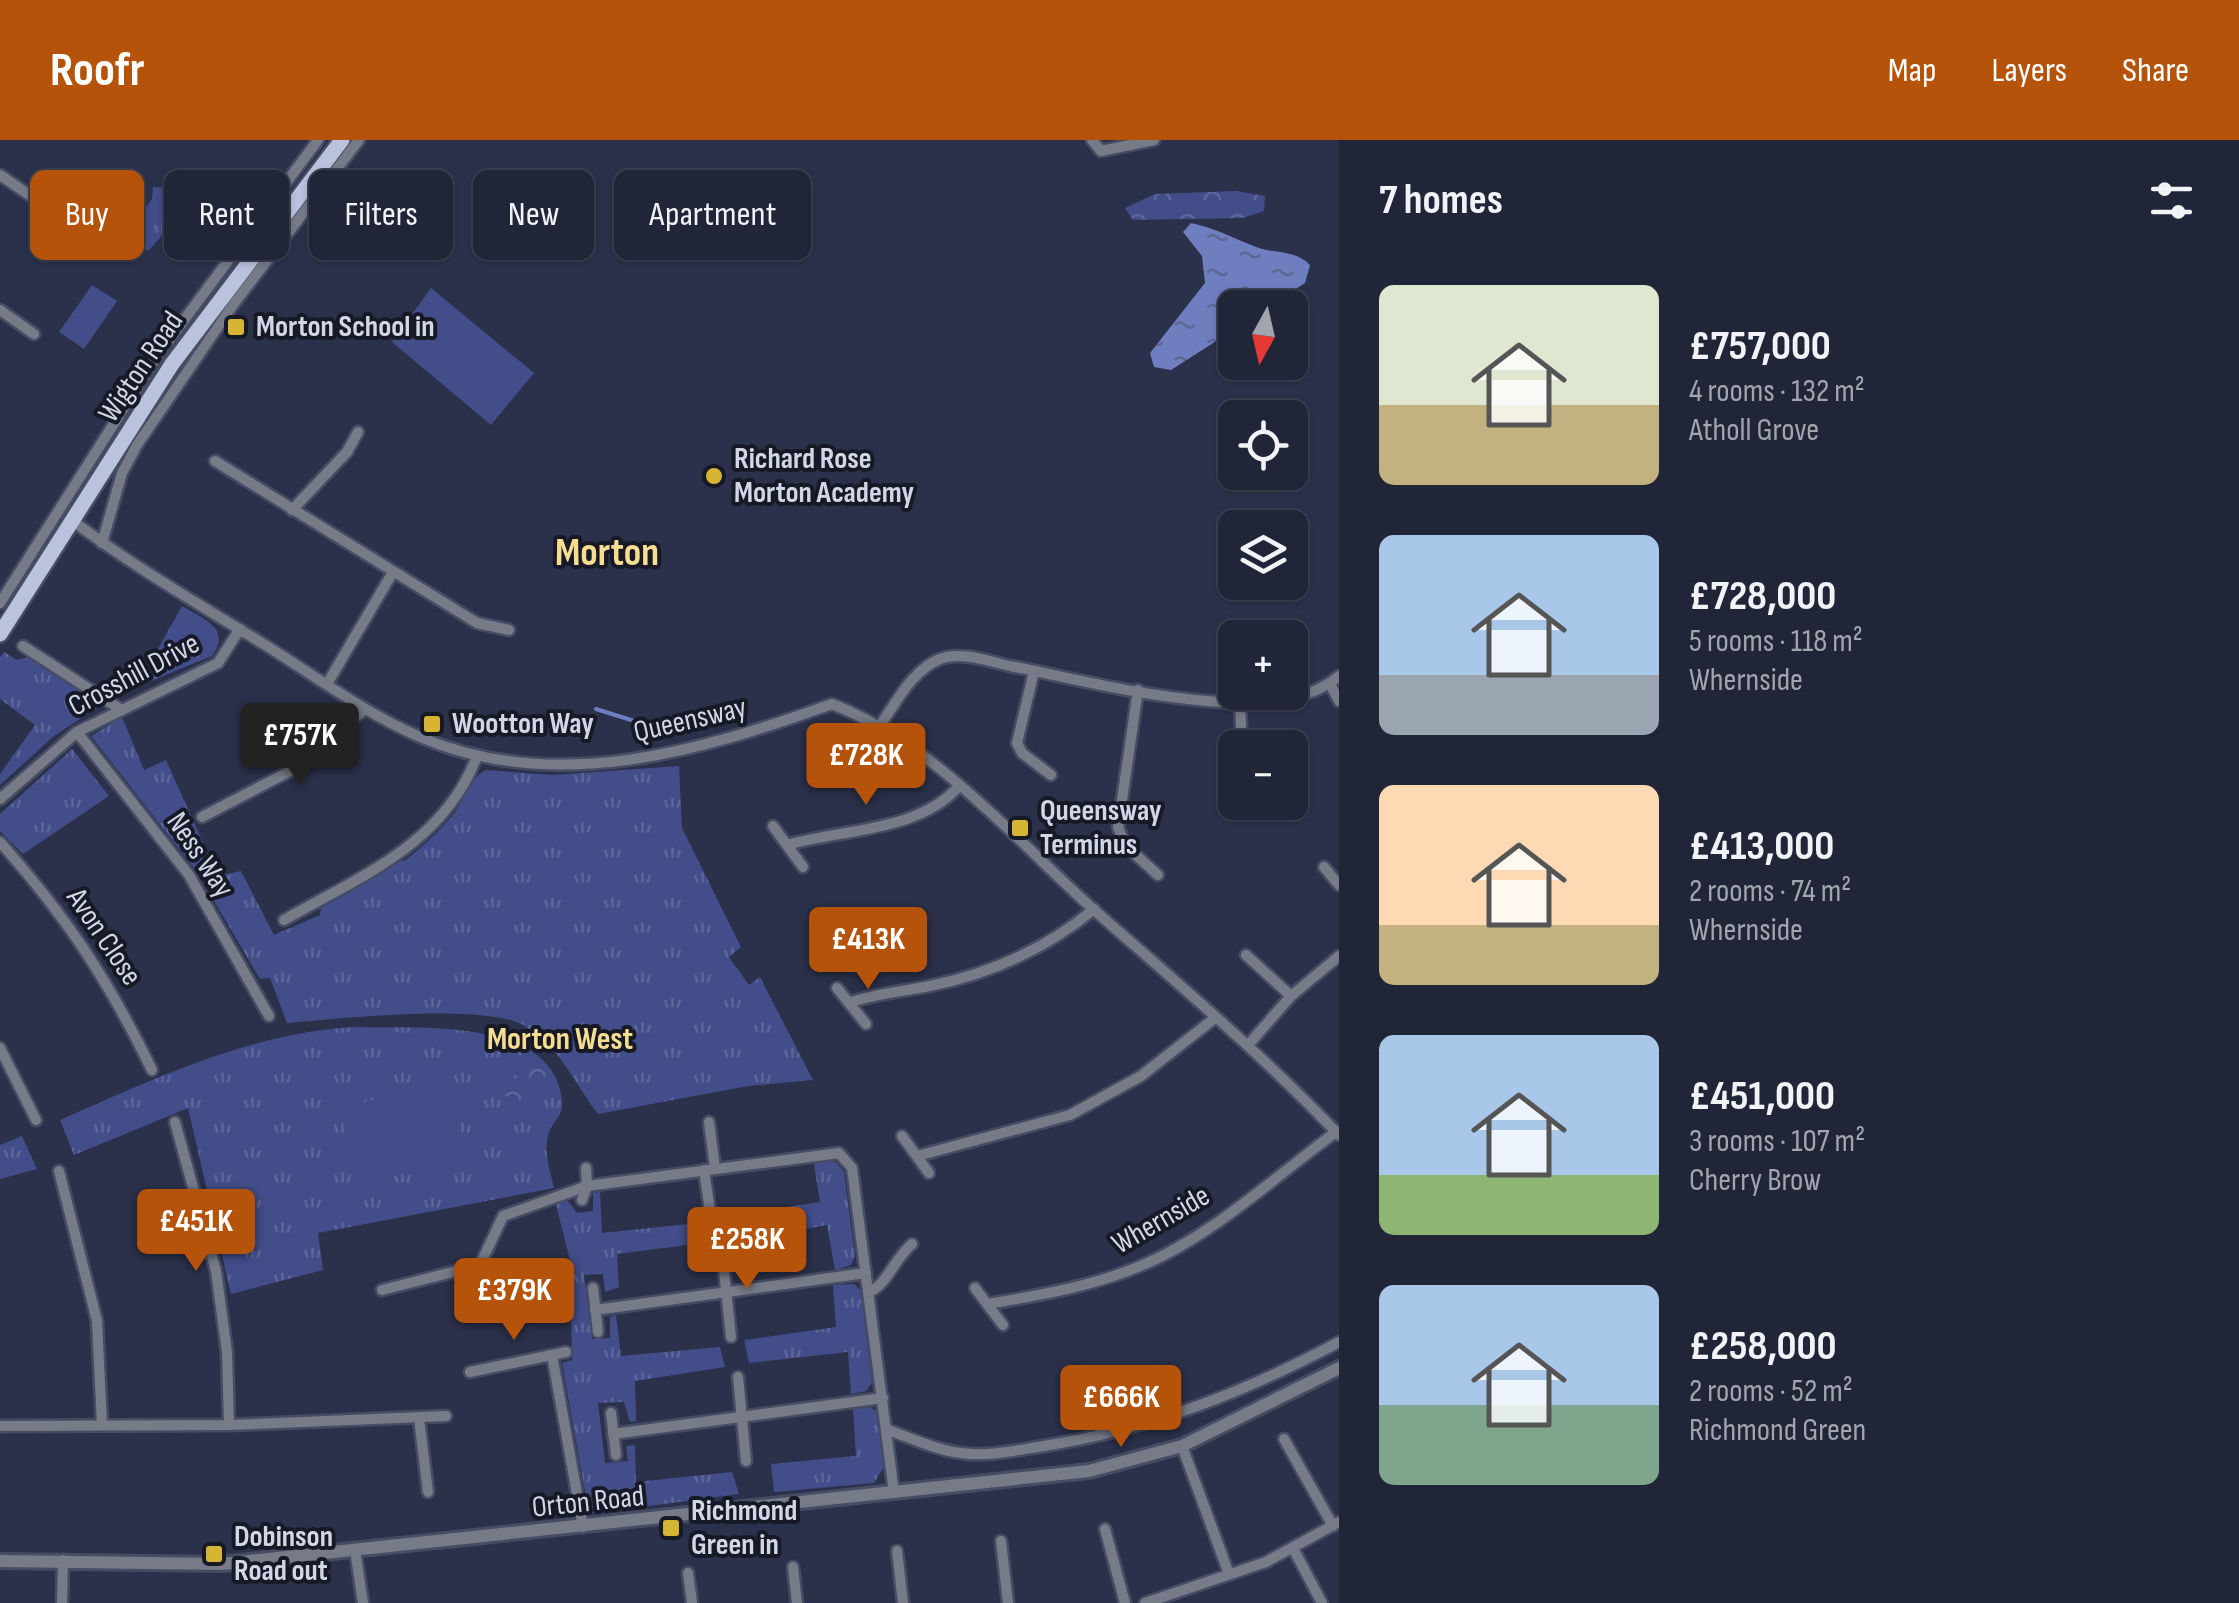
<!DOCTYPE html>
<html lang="en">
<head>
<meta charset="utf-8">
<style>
  :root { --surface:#202538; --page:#2d3143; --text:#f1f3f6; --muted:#a2a5ae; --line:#3d4253; --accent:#b45309 }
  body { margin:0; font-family:"Sofia Sans Condensed",sans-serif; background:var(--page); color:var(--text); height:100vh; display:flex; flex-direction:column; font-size:38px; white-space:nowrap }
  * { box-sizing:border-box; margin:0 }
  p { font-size:32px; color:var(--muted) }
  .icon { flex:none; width:55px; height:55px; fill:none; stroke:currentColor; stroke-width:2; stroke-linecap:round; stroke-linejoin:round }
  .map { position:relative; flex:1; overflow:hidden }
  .side { display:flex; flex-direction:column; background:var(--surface); width:900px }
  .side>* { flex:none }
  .hud { position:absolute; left:30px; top:30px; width:950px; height:90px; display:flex; gap:20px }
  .needle { width:65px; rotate:188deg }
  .buttons { position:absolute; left:1218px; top:150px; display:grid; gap:20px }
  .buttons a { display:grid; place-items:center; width:90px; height:90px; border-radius:15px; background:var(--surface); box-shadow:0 2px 8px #0004,0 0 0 2px var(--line); font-size:50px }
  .price { position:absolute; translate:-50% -85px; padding:0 22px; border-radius:10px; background:var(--accent); color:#fff; font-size:32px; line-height:65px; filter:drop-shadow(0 2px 5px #0008) }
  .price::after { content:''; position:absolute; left:50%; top:60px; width:30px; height:22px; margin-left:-15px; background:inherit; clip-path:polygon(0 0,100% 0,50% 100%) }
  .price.selected { background:#222; color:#fff }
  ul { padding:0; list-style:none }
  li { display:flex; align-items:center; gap:30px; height:250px; padding:0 40px }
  li span { display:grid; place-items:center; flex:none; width:280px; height:200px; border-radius:15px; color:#555 }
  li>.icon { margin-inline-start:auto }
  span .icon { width:120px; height:120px; fill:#fffc; stroke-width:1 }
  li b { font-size:42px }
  h2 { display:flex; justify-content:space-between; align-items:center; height:120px; padding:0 40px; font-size:42px }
  .pill { padding:0 35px; border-radius:15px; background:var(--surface); box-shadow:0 2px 8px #0004,0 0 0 2px var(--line); font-size:35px; line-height:90px }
  .pill.selected { background:var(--accent); color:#fff }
  header { display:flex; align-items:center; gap:60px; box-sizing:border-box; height:140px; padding:0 50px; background:var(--accent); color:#fff }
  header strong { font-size:48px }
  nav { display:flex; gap:55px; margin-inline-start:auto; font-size:35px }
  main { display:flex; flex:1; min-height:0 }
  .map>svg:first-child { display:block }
</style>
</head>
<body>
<header>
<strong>Roofr</strong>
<nav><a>Map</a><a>Layers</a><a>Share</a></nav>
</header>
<main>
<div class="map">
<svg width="1339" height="1463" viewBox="0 0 1339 1463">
  <defs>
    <pattern id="grass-tufts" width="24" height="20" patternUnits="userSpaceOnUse" patternTransform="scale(2.5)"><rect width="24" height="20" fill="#424d8a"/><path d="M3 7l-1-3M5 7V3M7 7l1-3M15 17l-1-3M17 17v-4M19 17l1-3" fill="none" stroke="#5c669a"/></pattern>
    <pattern id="forest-crowns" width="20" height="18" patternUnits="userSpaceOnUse" patternTransform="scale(2.5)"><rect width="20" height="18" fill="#424d8a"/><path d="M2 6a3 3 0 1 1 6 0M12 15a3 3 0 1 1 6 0" fill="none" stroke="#5c669a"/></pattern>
    <pattern id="water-ripples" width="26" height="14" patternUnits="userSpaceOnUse" patternTransform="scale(2.5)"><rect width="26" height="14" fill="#6f7ebf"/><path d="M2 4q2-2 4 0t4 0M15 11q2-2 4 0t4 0" fill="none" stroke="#5e6895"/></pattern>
  </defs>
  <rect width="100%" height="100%" fill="#2b314b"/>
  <g fill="url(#grass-tufts)">
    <polygon points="153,47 182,48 188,67 148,111 126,95 152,59"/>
    <path d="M182 466C204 479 232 489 212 516L121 553 145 513 153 518Z"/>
    <path d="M4 512 17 520 32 516C52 529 93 544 97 568L54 596 0 645V634L35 585 0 559V517Z"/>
    <path d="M122 577 144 630 166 620 218 736 241 731 274 795 320 775 322 763 397 720 404 721C423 707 437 693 452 676 463 663 470 637 486 630L553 635 679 626 682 688 741 807 729 817 749 845 760 837 813 940 748 946 598 974C574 943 561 908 525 886 483 862 338 879 287 883L270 838 260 839 197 732 91 596Z"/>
    <polygon points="72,609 109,656 23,714 0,691 0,674"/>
    <path d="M358 887C416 889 556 876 562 962 563 975 556 978 551 988 541 1006 550 1029 554 1048L318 1093 323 1130 231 1154 188 968 74 1015 60 980C154 939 254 891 358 887Z"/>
    <polygon points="22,996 37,1029 0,1039 0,1005"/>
    <polygon points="813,1018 836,1022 844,1032 855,1116 851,1125 835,1130 827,1085 732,1103 726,1076 820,1062"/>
    <polygon points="600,1052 602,1093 707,1082 711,1102 617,1114 619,1147 605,1152 603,1134 584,1135 592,1199 610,1198 610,1177 616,1175 621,1216 720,1207 725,1227 635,1241 636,1281 630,1282 624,1262 598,1263 605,1323 628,1321 626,1306 635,1305 636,1342 732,1332 739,1354 589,1374 562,1223 572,1220 570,1120 556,1065 566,1059 577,1073 593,1071 593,1053"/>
    <polygon points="854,1144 861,1151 872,1243 866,1251 851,1254 848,1212 749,1223 744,1200 836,1187 833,1145"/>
    <polygon points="870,1267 877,1271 884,1327 874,1343 774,1352 771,1324 856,1316 853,1269"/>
  </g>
  <g fill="url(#forest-crowns)">
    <polygon points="1236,51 1265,56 1264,71 1243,78 1133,80 1125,68 1155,54"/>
    <polygon points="515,906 547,934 517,967 502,953 518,936 502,920"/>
  </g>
  <g fill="#424d8a">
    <polygon points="92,145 117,161 84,209 59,192"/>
    <polygon points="431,148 534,233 491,285 392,202"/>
    <polygon points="450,946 464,1024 354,1043 340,966"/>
  </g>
  <path fill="url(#water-ripples)" d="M1191 83C1219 89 1234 99 1259 108 1278 114 1295 110 1310 125L1305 143 1268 167 1235 168V189L1171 230 1154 227 1150 213 1205 143 1202 116 1183 92Z"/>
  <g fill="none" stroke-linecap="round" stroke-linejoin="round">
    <polyline stroke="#6f7ebf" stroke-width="4" points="596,569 644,584 697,575"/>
    <defs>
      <g id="minor">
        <polyline points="1092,0 1101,11 1154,0"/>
        <polyline points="0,35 95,100"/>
        <polyline points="0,170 34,194"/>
        <polyline points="215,321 477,483 509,490"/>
        <polyline points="292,370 347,312 358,292"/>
        <path d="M73 381C135 428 204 467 270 508 319 539 367 574 420 597 556 655 701 611 832 564 934 604 1013 697 1093 769 1177 843 1262 914 1339 995"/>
        <polyline points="102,403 122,333 137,305 233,165 359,0"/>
        <polyline points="0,463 155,219 318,0"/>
        <polyline points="23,506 120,569"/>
        <polyline points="1034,531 1017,603 1022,613 1051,635"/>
        <polyline points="327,544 393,432"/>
        <polyline points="1330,544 1339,561"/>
        <polyline points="1138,550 1118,687 1125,705 1158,735"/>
        <polyline points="1240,562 1242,608"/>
        <path d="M879 587C896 563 912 530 940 519 962 510 993 523 1015 527 1094 542 1274 593 1339 536"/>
        <polyline points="77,592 189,735 269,876"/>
        <polyline points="0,659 77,592 218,523 240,489"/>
        <polyline points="1233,661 1235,659"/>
        <polyline points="202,677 290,631 365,569"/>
        <polyline points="773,686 803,727"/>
        <path d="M0 702C68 779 107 838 152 930"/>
        <path d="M787 705C842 689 919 692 959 646"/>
        <polyline points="1324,727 1339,745"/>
        <path d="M284 780C361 736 444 704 477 616"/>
        <polyline points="1246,815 1291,856"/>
        <polyline points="837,848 866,884"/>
        <path d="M851 862C878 853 907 851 934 845 992 833 1049 807 1094 769"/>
        <polyline points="1249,904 1291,856 1339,816"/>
        <polyline points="0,908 36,980"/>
        <polyline points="175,982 216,1131 227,1212 229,1285"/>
        <polyline points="709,982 715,1028"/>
        <polyline points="902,996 929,1033"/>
        <polyline points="917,1016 1070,975 1141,936 1215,878"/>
        <polyline points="704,1030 710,1071"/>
        <polyline points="59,1031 97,1181 102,1285"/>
        <polyline points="582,1060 587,1046 586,1028"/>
        <polyline points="722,1112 731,1197"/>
        <polyline points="593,1148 598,1192"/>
        <polyline points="975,1148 1003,1185"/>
        <polyline points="382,1150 480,1125 503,1076 587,1046 839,1013 852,1028 894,1353"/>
        <path d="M868 1152C886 1147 894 1119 912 1104"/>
        <path d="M988 1164C1041 1155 1095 1146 1145 1124 1214 1094 1276 1036 1336 992"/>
        <polyline points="595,1170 866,1133"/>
        <polyline points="552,1215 583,1387"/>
        <polyline points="470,1232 566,1212"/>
        <polyline points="738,1237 746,1321"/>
        <polyline points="611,1273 616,1315"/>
        <polyline points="419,1278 428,1352"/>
        <polyline points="0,1286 229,1285 446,1276"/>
        <path d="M888 1290C911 1298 936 1310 961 1313 988 1317 1017 1310 1044 1306 1151 1289 1245 1252 1339 1202"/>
        <polyline points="613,1294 883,1258"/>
        <polyline points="1284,1299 1333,1386"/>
        <polyline points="1182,1306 1229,1434"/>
        <polyline points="1105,1389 1125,1463"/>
        <polyline points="1001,1401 1008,1463"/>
        <polyline points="355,1410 363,1463"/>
        <polyline points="1294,1410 1322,1463"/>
        <polyline points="897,1411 903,1463"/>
        <polyline points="793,1427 797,1463"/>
        <polyline points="688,1433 692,1463"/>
        <polyline points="62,1463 63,1420"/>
        <polyline points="1145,1463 1266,1422 1339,1382"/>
      </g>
      <polyline id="tertiary" points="0,1421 222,1424 1089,1331 1182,1306 1339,1228"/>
      <polyline id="primary" points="0,494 172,224 342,0"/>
    </defs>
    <use href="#minor" stroke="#464c64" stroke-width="15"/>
    <use href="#tertiary" stroke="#464c64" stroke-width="18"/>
    <use href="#primary" stroke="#464c64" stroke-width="20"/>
    <use href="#minor" stroke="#777b88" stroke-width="10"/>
    <use href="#tertiary" stroke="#777b88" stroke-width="12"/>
    <use href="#primary" stroke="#bbc2de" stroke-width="15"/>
  </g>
  <g fill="#d6b534" stroke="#171a26" stroke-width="4">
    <rect x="226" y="177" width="20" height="20" rx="5"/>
    <circle cx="714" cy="336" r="10"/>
    <rect x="422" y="574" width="20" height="20" rx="5"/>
    <rect x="1010" y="678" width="20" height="20" rx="5"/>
    <rect x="661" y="1378" width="20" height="20" rx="5"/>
    <rect x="204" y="1404" width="20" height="20" rx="5"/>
  </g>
  <g text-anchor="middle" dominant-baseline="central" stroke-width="8" stroke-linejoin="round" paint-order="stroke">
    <g font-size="30" font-weight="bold" fill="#d2d7e8" stroke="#171a26" text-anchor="start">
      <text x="256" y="187">Morton School in</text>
      <text x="734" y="319">Richard Rose<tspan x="734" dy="34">Morton Academy</tspan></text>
      <text x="452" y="584">Wootton Way</text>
      <text x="1040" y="671">Queensway<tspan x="1040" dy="34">Terminus</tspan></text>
      <text x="691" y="1371">Richmond<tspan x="691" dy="34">Green in</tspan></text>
      <text x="234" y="1397">Dobinson<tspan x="234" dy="34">Road out</tspan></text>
    </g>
    <g font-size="30" fill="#d2d7e8" stroke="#171a26">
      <text transform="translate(141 227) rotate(-56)">Wigton Road</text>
      <text transform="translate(134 535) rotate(-28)">Crosshill Drive</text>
      <text transform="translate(690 580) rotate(-13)">Queensway</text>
      <text transform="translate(200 715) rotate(56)">Ness Way</text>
      <text transform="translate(104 797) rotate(56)">Avon Close</text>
      <text transform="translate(1161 1080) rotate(-30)">Whernside</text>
      <text transform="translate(588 1362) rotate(-6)">Orton Road</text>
    </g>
    <g font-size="32" font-weight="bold" fill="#f5de91" stroke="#171a26">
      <text x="560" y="899">Morton West</text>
    </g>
    <g font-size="40" font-weight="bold" fill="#f5de91" stroke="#171a26">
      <text x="607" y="413">Morton</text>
    </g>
  </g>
</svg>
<div class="buttons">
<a><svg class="needle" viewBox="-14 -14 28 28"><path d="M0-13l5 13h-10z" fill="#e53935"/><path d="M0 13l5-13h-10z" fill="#a2a5ae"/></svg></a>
<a><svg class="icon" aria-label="locate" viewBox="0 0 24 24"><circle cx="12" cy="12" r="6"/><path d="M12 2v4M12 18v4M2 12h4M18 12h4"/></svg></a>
<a><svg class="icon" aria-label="layers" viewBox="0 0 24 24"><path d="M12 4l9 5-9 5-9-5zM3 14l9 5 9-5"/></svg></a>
<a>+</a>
<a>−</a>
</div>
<b class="price selected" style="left:300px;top:648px">£757K</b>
<b class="price" style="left:866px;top:668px">£728K</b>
<b class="price" style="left:868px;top:852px">£413K</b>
<b class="price" style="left:196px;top:1134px">£451K</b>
<b class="price" style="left:747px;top:1152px">£258K</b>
<b class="price" style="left:514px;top:1203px">£379K</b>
<b class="price" style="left:1121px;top:1310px">£666K</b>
<div class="hud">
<a class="pill selected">Buy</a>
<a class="pill">Rent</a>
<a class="pill">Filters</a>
<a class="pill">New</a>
<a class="pill">Apartment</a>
</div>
</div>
<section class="side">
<h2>7 homes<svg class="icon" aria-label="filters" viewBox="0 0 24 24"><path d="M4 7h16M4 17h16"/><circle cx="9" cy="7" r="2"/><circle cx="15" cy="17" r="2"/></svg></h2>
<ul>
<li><span style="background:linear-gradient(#dfe7d0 60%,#c2b280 0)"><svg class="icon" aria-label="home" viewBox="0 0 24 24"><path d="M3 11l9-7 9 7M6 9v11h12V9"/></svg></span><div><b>£757,000</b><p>4 rooms · 132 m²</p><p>Atholl Grove</p></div></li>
<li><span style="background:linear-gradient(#a9c7e8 70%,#9aa5b1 0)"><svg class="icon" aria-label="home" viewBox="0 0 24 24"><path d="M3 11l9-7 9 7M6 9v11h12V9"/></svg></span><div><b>£728,000</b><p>5 rooms · 118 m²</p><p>Whernside</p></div></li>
<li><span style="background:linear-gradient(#ffd9b3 70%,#c2b280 0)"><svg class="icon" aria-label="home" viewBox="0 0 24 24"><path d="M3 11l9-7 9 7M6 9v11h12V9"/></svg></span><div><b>£413,000</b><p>2 rooms · 74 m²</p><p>Whernside</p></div></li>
<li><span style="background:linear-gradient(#a9c7e8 70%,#8fb573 0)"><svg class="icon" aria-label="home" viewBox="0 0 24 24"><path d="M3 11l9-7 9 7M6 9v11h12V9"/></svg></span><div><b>£451,000</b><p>3 rooms · 107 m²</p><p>Cherry Brow</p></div></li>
<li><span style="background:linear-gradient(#a9c7e8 60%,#7fa58c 0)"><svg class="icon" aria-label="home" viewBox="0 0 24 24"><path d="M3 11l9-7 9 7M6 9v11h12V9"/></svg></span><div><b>£258,000</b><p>2 rooms · 52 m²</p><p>Richmond Green</p></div></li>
</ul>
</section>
</main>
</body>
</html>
